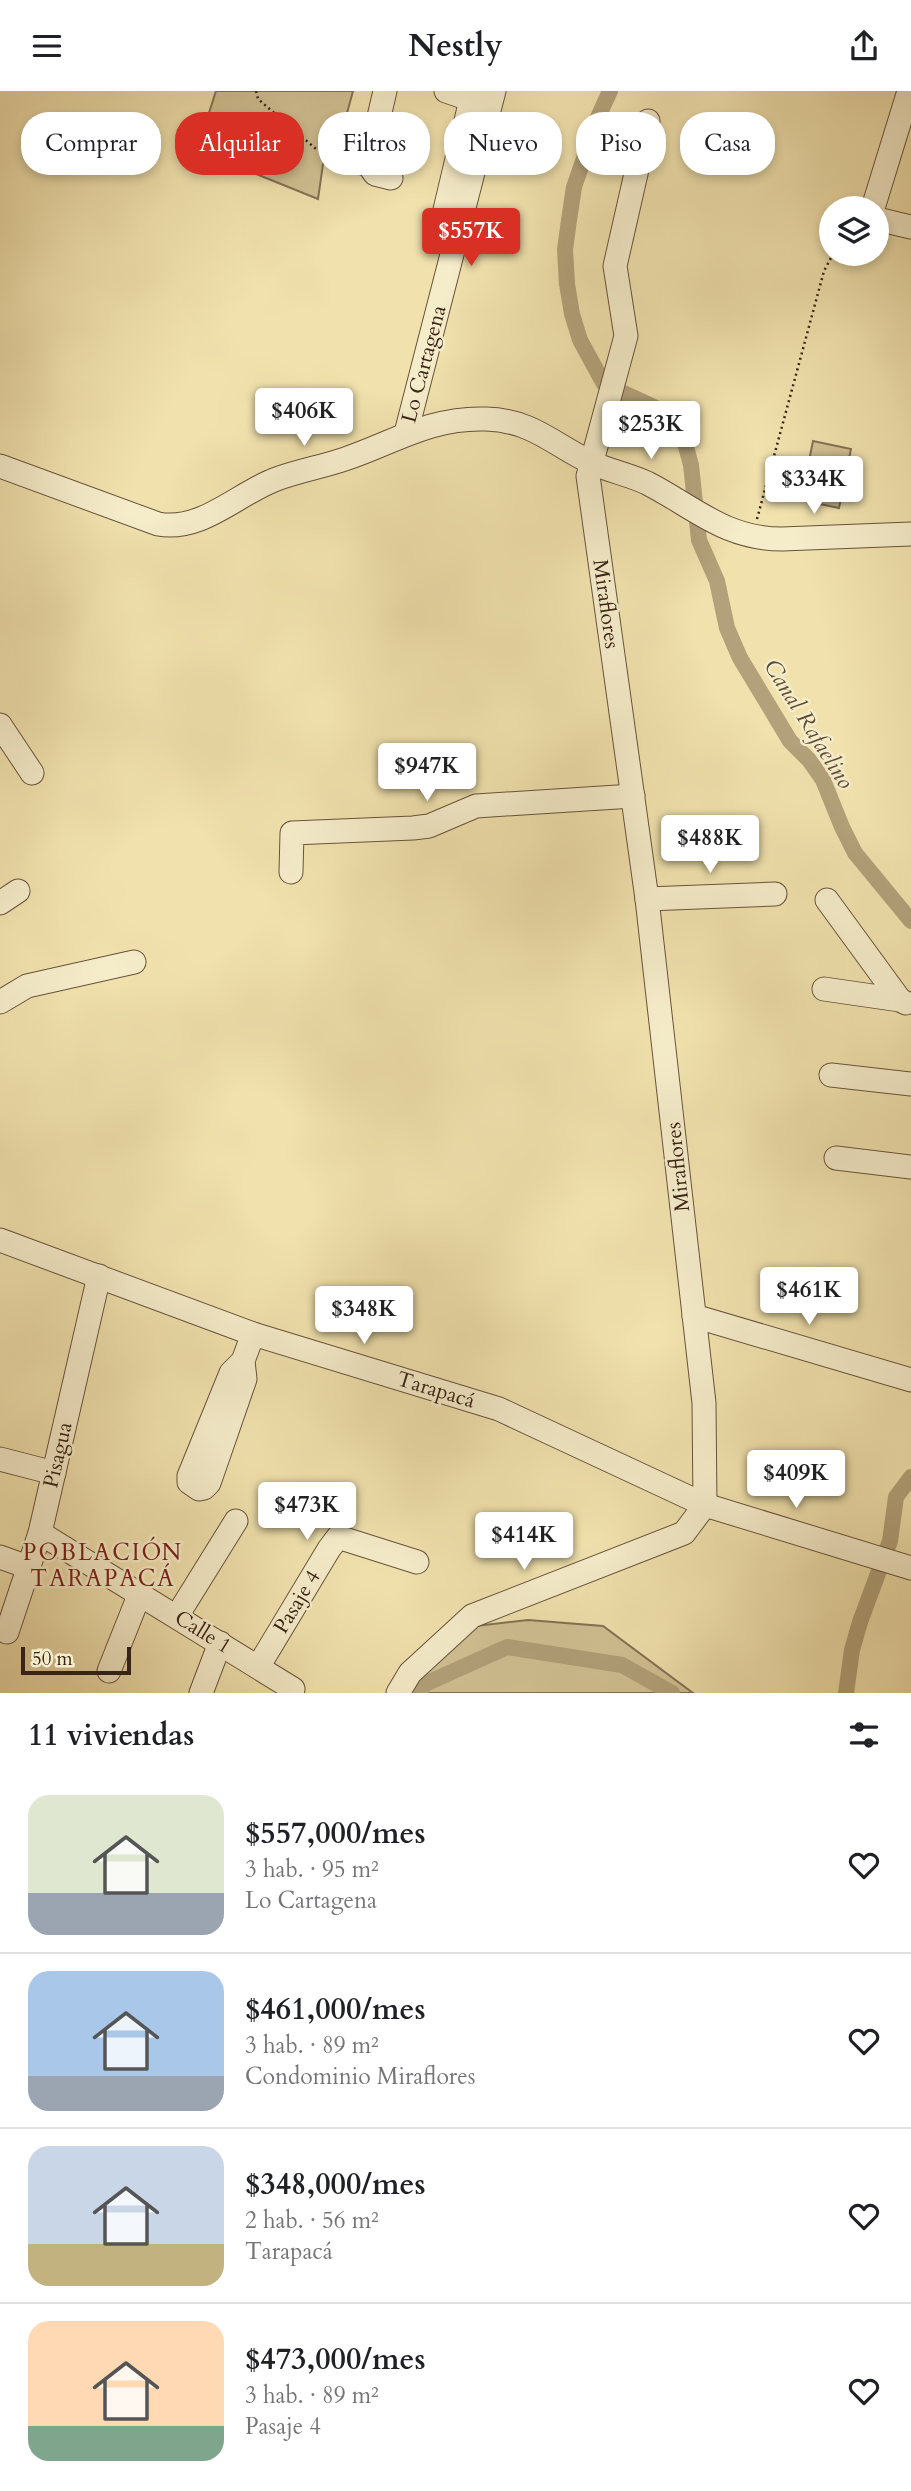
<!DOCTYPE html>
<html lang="es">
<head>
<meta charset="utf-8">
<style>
  :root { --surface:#fff; --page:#f6f6f6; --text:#202124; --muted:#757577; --line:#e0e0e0; --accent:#d93025 }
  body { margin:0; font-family:Cardo,serif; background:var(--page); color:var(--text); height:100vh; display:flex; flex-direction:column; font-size:26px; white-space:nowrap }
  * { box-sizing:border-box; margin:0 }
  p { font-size:23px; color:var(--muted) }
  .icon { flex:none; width:38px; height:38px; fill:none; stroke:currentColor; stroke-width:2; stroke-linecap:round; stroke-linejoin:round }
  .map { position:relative; height:1602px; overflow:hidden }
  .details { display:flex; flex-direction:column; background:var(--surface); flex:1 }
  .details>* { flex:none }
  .top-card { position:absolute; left:21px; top:21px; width:870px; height:63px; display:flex; gap:14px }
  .buttons { position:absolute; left:819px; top:105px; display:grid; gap:14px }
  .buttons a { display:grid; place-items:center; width:70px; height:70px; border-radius:50%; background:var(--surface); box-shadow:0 4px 10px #0003; font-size:35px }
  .scale { position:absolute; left:21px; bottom:18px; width:110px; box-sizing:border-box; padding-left:7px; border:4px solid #3a2417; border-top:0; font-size:19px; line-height:24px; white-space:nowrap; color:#3a2417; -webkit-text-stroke:5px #f5ecca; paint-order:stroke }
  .price { position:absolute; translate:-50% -60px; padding:0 16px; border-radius:7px; background:#fff; color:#222; font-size:23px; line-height:46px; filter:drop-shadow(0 2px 4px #0008) }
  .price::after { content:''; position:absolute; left:50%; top:42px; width:21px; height:16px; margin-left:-10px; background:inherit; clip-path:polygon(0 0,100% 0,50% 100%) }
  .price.current { background:var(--accent); color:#fff }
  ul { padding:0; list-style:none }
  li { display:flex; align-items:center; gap:21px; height:175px; padding:0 28px }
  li+li { border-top:2px solid var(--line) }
  li span { display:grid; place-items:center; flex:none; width:196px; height:140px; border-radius:21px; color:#555 }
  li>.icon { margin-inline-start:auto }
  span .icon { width:84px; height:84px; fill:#fffc; stroke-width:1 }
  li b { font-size:30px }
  h2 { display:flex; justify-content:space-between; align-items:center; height:84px; padding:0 28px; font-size:30px }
  .pill { padding:0 24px; border-radius:28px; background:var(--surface); box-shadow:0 4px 10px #0003; font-size:24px; line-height:63px }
  .pill.current { background:var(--accent); color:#fff }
  header { display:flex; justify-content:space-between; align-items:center; height:91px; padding:0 28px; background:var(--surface); font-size:32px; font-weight:700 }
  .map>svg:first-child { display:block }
</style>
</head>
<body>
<header><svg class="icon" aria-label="menu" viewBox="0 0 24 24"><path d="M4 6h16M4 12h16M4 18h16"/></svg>Nestly<svg class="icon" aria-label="share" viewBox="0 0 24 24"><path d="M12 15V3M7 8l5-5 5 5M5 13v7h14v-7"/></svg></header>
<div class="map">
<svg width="911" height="1602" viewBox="0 0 911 1602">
  <rect width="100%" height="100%" fill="#f0e1ad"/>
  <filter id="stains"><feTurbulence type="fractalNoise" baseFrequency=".00286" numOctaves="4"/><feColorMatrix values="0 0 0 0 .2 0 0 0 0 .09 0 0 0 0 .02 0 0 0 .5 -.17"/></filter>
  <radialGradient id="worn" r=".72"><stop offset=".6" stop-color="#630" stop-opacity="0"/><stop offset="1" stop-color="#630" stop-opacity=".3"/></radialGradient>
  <g fill="#d1c194" stroke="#867256" stroke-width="2">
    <polygon points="216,0 353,0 341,44 323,73 318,108 197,59"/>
    <polygon points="813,350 851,358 839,417 801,409"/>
    <polygon points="528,1529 603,1535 693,1602 408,1602 418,1586 476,1535"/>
  </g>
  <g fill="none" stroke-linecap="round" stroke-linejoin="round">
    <g stroke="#b2a17a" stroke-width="16">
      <polyline points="610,0 599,24 574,96 569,129 565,159 567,193 572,223 580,249 604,293 654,316 673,333 685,352 691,374 699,449 717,490 727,537 740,567 790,650 809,669 823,689 842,736 855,762 911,830"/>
      <polyline points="420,1602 425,1593 507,1556 622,1574 672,1602"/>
      <polyline points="846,1602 852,1559 860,1531 890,1450 896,1406 911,1386"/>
    </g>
    <defs>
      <g id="minor">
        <polyline points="385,0 368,73 375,83 391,87"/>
        <polyline points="446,0 484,13"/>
        <polyline points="368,73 342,69 336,66 335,61 347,50 373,52"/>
        <polyline points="873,117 909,0"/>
        <polyline points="877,128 911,136"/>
        <polyline points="461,131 447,127 444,123 473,0"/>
        <polyline points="406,342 494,0"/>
        <path d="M0 375 158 433C201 441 236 404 274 389 297 380 322 376 345 368 395 351 431 326 486 328 532 329 554 354 592 372 610 380 630 384 647 392 694 416 725 448 782 448L911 443"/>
        <polyline points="0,634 32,682"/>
        <polyline points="291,781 292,742 413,737 429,735 476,715 633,705"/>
        <polyline points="647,808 775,803"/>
        <polyline points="827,809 900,909"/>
        <polyline points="0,812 18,800"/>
        <polyline points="824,898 900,909 906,912"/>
        <polyline points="0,911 27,895 134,871"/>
        <polyline points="831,984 911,993"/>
        <polyline points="836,1067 911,1076"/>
        <polyline points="0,1149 253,1243 499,1318 705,1414 911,1477"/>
        <polyline points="694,1225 911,1289"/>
        <polyline points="243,1270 231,1282 189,1385 189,1391 199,1398 204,1397 209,1392 245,1288 243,1270 253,1243"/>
        <polyline points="0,1368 54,1382"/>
        <polyline points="40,1442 293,1598"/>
        <polyline points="0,1466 28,1476"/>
        <polyline points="177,1525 236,1430"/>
        <polyline points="7,1541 40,1442 99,1185"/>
        <polyline points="258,1576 329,1458 338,1446 417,1471"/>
        <polyline points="109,1580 140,1502"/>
        <polyline points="201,1602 220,1552"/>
        <polyline points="398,1602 410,1582 472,1525 684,1442 705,1414 704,1312 647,808 588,385 626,245 615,175 648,30"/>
      </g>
    </defs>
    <use href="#minor" stroke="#68533c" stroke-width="25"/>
    <g stroke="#3a2417" stroke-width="2.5" stroke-dasharray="2 3.5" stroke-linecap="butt">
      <polyline points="256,0 258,8 316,58"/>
      <polyline points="757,428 824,180 833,163"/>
    </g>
    <use href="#minor" stroke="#f5ecca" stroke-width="23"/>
  </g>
  <g text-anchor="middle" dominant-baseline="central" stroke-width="5" stroke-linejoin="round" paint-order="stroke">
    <g font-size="21" fill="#3a2417" stroke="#f5ecca">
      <text transform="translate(424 273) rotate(-75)">Lo Cartagena</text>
      <text transform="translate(606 513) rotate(82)">Miraflores</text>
      <text transform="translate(678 1076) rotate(-96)">Miraflores</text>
      <text transform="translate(436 1299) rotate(17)">Tarapacá</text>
      <text transform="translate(58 1364) rotate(-77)">Pisagua</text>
      <text transform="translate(297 1511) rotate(-59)">Pasaje 4</text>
      <text transform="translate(203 1541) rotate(32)">Calle 1</text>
    </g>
    <g font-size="23" font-style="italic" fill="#5e4a35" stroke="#f5ecca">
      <text transform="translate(809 633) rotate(58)">Canal Rafaelino</text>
    </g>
    <g font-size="23" letter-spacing="2" fill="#7a1f14" stroke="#f5ecca">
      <text x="103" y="1461">POBLACIÓN<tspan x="103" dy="26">TARAPACÁ</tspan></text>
    </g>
  </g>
  <rect width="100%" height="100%" filter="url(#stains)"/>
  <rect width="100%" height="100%" fill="url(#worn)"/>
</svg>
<div class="buttons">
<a><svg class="icon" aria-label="layers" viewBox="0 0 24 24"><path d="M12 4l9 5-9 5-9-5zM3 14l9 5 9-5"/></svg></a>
</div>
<div class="scale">50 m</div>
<b class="price current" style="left:471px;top:177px">$557K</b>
<b class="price" style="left:304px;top:357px">$406K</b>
<b class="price" style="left:651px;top:370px">$253K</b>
<b class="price" style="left:814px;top:425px">$334K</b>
<b class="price" style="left:427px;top:712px">$947K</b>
<b class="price" style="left:710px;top:784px">$488K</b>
<b class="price" style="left:809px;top:1236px">$461K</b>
<b class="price" style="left:364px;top:1255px">$348K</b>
<b class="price" style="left:796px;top:1419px">$409K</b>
<b class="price" style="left:307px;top:1451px">$473K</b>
<b class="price" style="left:524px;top:1481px">$414K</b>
<div class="top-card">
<a class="pill">Comprar</a>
<a class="pill current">Alquilar</a>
<a class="pill">Filtros</a>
<a class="pill">Nuevo</a>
<a class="pill">Piso</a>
<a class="pill">Casa</a>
</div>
</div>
<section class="details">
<h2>11 viviendas<svg class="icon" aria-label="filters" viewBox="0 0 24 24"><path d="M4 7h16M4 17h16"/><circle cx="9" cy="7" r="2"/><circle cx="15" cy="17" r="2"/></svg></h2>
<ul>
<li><span style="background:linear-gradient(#dfe7d0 70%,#9aa5b1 0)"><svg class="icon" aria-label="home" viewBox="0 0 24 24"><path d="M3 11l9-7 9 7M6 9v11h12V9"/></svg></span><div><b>$557,000/mes</b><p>3 hab. · 95 m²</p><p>Lo Cartagena</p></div><svg class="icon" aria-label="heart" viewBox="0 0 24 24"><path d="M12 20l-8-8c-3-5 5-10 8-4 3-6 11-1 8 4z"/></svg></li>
<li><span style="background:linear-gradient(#a9c7e8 75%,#9aa5b1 0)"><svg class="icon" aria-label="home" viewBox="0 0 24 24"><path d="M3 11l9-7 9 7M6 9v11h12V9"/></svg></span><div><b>$461,000/mes</b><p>3 hab. · 89 m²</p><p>Condominio Miraflores</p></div><svg class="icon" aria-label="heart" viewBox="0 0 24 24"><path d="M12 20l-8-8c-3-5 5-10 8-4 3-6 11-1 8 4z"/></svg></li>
<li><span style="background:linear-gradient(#c9d6e8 70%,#c2b280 0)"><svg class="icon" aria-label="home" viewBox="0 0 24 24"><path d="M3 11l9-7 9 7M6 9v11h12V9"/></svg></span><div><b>$348,000/mes</b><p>2 hab. · 56 m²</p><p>Tarapacá</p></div><svg class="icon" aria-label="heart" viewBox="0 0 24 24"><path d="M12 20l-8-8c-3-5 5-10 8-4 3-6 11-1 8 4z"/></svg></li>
<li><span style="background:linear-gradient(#ffd9b3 75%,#7fa58c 0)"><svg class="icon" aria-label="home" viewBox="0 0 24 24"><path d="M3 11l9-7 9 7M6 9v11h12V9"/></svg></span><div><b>$473,000/mes</b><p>3 hab. · 89 m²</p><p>Pasaje 4</p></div><svg class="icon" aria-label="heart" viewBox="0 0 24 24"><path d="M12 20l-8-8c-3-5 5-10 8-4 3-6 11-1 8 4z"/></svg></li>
</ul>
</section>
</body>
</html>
